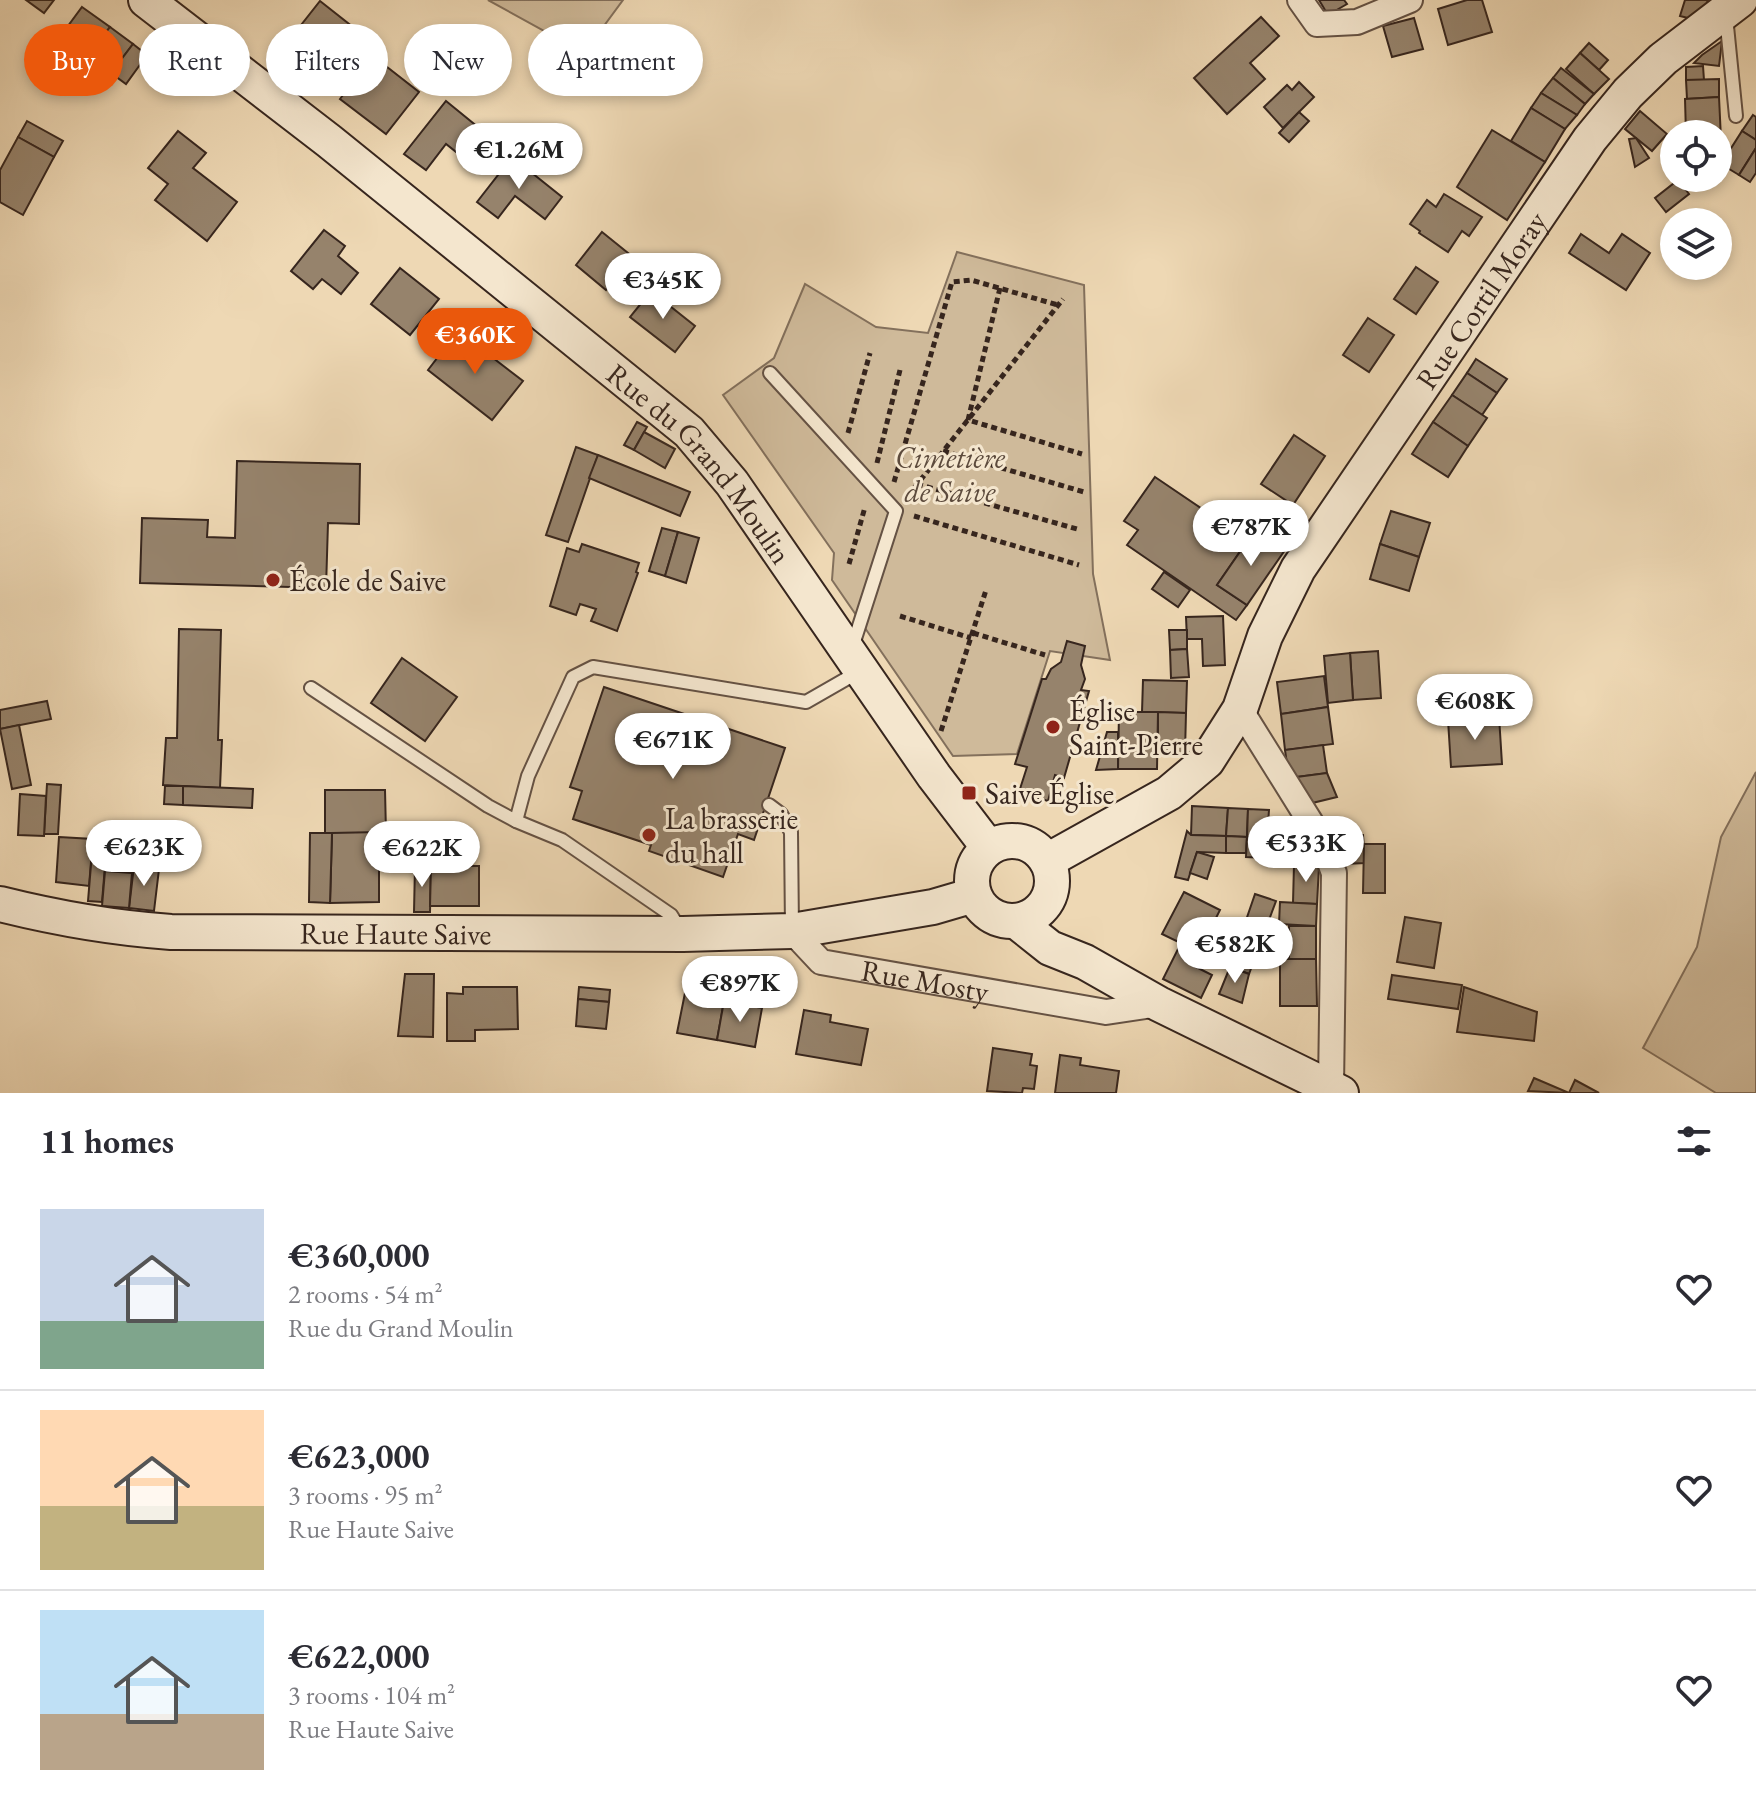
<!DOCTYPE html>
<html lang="en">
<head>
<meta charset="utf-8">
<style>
  :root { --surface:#fff; --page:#f2f2f3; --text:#2b2b33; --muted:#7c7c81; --line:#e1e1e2; --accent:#ea580c }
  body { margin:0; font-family:"EB Garamond",serif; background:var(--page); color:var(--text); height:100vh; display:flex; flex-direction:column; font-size:30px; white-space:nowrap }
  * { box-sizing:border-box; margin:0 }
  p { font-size:26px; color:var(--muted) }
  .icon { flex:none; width:44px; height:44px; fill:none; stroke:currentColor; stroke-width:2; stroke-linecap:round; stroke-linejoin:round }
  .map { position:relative; height:1093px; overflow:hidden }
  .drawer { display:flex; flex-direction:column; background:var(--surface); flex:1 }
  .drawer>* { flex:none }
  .hud { position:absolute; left:24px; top:24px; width:800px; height:72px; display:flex; gap:16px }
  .buttons { position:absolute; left:1660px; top:120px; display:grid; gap:16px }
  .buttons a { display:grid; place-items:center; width:72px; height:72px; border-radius:50%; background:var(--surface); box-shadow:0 4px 12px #0003; font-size:40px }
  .price { position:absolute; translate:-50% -68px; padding:0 18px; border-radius:28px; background:#fff; color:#222; font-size:26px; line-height:52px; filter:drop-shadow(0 2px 4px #0008) }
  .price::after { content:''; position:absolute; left:50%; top:48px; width:24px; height:18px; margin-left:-12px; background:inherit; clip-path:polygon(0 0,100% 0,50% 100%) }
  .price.current { background:var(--accent); color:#fff }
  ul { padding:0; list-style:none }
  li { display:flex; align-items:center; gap:24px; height:200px; padding:0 40px }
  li+li { border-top:2px solid var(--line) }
  li span { display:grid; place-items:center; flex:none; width:224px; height:160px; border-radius:0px; color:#555 }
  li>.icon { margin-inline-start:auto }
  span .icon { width:96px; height:96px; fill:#fffc; stroke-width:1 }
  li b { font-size:34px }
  h2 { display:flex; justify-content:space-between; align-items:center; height:96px; padding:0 40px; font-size:34px }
  .pill { padding:0 28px; border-radius:36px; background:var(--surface); box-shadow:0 4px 12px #0003; font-size:28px; line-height:72px }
  .pill.current { background:var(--accent); color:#fff }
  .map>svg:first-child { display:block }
</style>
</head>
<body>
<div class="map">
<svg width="1756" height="1093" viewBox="0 0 1756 1093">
  <rect width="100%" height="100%" fill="#eed8b4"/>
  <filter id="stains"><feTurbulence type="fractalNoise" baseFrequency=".0025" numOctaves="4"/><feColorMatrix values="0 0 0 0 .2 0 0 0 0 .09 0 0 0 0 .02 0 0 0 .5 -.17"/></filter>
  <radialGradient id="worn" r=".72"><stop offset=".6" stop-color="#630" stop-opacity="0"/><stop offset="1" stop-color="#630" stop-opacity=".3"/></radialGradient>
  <g fill="#cfba9a" stroke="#83705c" stroke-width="2">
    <polygon points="488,0 623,0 584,53"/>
    <polygon points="957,252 1084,285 1093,574 1110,660 1050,651 1017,754 953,756 832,580 834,553 723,395 774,358 805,284 876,327 928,333"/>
    <polygon points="1756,772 1756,1093 1716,1093 1643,1048 1697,947 1721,837"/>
  </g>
  <g fill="#96836c" stroke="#37261e" stroke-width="2">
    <polygon points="26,0 54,0 44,13"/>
    <polygon points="1319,0 1344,0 1347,4 1328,15"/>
    <polygon points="1467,0 1482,0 1492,32 1448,45 1438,9"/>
    <polygon points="1685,0 1708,0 1704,10 1692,19 1680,16"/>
    <polygon points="320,1 363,35 337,67 323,57 308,76 279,53"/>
    <polygon points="82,7 110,27 93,50 65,30"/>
    <polygon points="1261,17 1279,36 1250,63 1265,79 1227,114 1194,78"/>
    <polygon points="1414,18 1423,49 1392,57 1383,26"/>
    <polygon points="110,27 133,44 111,73 88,56"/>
    <polygon points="1722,41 1719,66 1694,63 1702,55"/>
    <polygon points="1589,43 1608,60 1599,70 1580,53"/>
    <polygon points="133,44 147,55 126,84 111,73"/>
    <polygon points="1580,53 1609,79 1594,94 1566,69"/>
    <polygon points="373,56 419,92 386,134 340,99"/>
    <polygon points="1703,66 1704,80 1686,80 1686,67"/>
    <polygon points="1561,68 1594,94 1585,104 1553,78"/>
    <polygon points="1553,78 1585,104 1577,115 1541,93"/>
    <polygon points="1719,79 1719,97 1687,99 1686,80"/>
    <polygon points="1299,82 1314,97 1283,128 1264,107 1287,85 1292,90"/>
    <polygon points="1541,93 1577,115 1565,129 1531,108"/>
    <polygon points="1719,97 1721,139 1718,139 1718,134 1686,134 1685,99"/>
    <polygon points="446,101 495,141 475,167 446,144 426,170 404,154"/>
    <polygon points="1531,108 1565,129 1545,162 1511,141"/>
    <polygon points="1640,111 1667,134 1652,151 1625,129"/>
    <polygon points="1299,112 1309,121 1289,142 1279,133"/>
    <polygon points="1753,115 1756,117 1756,140 1742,131"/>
    <polygon points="27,121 63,141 54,157 18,137"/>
    <polygon points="1492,130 1545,162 1507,220 1457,187"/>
    <polygon points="178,131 206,153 193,168 237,202 207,241 155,200 168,184 148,168"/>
    <polygon points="1742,131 1756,140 1756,148 1739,175 1721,164"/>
    <polygon points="18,137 54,157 23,215 0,202 0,170"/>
    <polygon points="1636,138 1649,158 1635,167 1629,139"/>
    <polygon points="1756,148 1756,173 1750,182 1739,175"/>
    <polygon points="512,157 562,197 545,219 515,196 498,218 477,202"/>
    <polygon points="1678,180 1689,194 1666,212 1655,198"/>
    <polygon points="1444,194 1482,217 1469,236 1462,231 1448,252 1419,233 1420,231 1410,224 1427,200 1436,207"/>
    <polygon points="324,230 345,246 338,256 358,273 341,294 322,279 313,289 291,271"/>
    <polygon points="602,232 633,257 606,290 576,265"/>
    <polygon points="1581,234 1609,253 1622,234 1650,253 1626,290 1569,253"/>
    <polygon points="1416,267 1438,282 1416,314 1394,299"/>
    <polygon points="400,268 439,299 410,335 371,304"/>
    <polygon points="651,291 695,326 675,352 630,317"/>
    <polygon points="1368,318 1394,335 1369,372 1343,355"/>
    <polygon points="458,331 523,381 492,420 428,370"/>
    <polygon points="1476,359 1507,379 1497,393 1467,373"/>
    <polygon points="1467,373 1497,393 1482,415 1452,395"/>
    <polygon points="1452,395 1487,418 1468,446 1433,422"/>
    <polygon points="637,422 647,427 634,450 624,445"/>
    <polygon points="1433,422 1468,446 1448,477 1412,454"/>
    <polygon points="644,432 675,449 665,468 634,450"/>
    <polygon points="1294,435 1325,456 1293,505 1261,484"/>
    <polygon points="576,447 598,455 568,542 546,535"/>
    <polygon points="598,455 690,492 680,516 589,478"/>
    <polygon points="237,461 360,464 359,524 328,523 326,588 140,583 142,518 208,520 207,537 235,538"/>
    <polygon points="1155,477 1248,540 1217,585 1247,605 1236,620 1127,545 1138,530 1124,521"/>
    <polygon points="1391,511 1430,523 1419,557 1380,544"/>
    <polygon points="662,528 678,532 665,576 649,571"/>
    <polygon points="1255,530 1285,550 1247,605 1217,585"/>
    <polygon points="678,532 699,538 686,583 665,576"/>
    <polygon points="582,544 639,563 636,572 638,573 617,631 591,621 596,609 580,604 576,615 550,606 567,548 579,552"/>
    <polygon points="1380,544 1419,557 1409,591 1370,579"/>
    <polygon points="1164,572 1190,590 1178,607 1152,589"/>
    <polygon points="1223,616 1225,665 1203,666 1202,639 1187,639 1186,617"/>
    <polygon points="179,629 221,630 218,740 222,740 220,788 163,785 166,738 177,738"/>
    <polygon points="1169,630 1187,630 1187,649 1170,650"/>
    <polygon points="1067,641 1085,646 1081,665 1085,679 1081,690 1089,691 1064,778 1055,775 1048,801 1019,792 1027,767 1015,764 1042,679 1046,679 1051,669 1061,662"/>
    <polygon points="1187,649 1189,677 1171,678 1170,650"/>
    <polygon points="1378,651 1381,698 1353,700 1350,653"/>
    <polygon points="1350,653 1353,700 1328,703 1324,656"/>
    <polygon points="402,658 457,697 425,741 371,703"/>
    <polygon points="1324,676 1328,707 1281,714 1277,682"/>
    <polygon points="1143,680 1187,681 1186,713 1142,712"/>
    <polygon points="604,687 785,748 754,840 738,834 723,877 649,851 651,845 573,819 582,791 570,787"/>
    <polygon points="47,701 51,719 0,729 0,710"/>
    <polygon points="1328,707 1333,744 1285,750 1281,714"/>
    <polygon points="1119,712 1158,712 1157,769 1118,769"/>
    <polygon points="1158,712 1186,713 1185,753 1158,753"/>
    <polygon points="1499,716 1502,764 1451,767 1448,720"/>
    <polygon points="19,725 31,785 12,789 0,729"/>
    <polygon points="1107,732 1118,732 1118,769 1096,770"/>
    <polygon points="1323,745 1327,773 1289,778 1285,750"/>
    <polygon points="1327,773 1337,797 1308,804 1289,778"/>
    <polygon points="47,784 61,785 58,834 44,834"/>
    <polygon points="165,786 183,786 183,805 164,804"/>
    <polygon points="183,786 253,789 252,808 183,805"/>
    <polygon points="325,790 385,790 386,833 325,833"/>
    <polygon points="20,794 46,796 44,836 18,835"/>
    <polygon points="1192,806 1228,808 1226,836 1191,835"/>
    <polygon points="1228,808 1248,809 1247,837 1226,836"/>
    <polygon points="1248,809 1269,810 1267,838 1247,837"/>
    <polygon points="1187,831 1191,835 1226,836 1226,853 1197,852 1188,880 1175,877"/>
    <polygon points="379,832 379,902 330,903 332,833"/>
    <polygon points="310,833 332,833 330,903 309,902"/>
    <polygon points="1342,834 1363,835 1365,863 1344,864"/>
    <polygon points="1226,836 1247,837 1246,853 1226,853"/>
    <polygon points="59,837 93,839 89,886 56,882"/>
    <polygon points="1247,837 1267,838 1266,858 1246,857"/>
    <polygon points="1296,839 1314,840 1313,866 1294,865"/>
    <polygon points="1364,844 1385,844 1385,893 1363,893"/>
    <polygon points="1197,852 1214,857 1207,879 1190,873"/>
    <polygon points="92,853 106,854 102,902 88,901"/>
    <polygon points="1294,865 1319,866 1317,904 1293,903"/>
    <polygon points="134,866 159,869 154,911 129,908"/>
    <polygon points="415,866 431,866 430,912 414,912"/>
    <polygon points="431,866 479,866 479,906 430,906"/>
    <polygon points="105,871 132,873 129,908 102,906"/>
    <polygon points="1184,892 1220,910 1199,952 1162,934"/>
    <polygon points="1255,894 1276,901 1249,974 1230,967"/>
    <polygon points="1280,902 1317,904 1316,926 1279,924"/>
    <polygon points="1405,917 1441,923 1434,968 1397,962"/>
    <rect x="1289" y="926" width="27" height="33"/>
    <polygon points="1181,943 1199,952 1192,965 1212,975 1201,998 1163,979"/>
    <polygon points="1280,959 1316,959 1317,1006 1280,1006"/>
    <polygon points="1230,967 1249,974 1242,1003 1219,994"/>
    <polygon points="405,974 434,974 433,1037 398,1036"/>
    <polygon points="1392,975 1462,985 1458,1009 1388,999"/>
    <polygon points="463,987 517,987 518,1029 475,1030 475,1041 447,1041 447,993 463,994"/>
    <polygon points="579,987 610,990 609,1002 578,999"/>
    <polygon points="1464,987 1537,1012 1534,1041 1457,1032"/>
    <polygon points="685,993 724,1001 717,1040 677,1033"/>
    <polygon points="578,999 609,1002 606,1029 576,1026"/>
    <polygon points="724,1001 762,1008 755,1047 717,1040"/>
    <polygon points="804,1010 831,1015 830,1022 868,1029 861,1065 796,1054"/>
    <polygon points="993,1048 1032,1054 1030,1065 1037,1066 1034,1089 1023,1088 1022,1093 987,1091"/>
    <polygon points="1060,1055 1081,1058 1080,1065 1119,1071 1116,1093 1055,1093"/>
    <polygon points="1534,1078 1569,1093 1528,1091"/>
    <polygon points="1575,1080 1599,1093 1569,1093"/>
  </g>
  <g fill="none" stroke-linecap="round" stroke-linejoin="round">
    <defs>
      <g id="lane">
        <polyline points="1726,16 1736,116"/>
        <polyline points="770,373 896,511 852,648"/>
        <polyline points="311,688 488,806 516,821 562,840 671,915 681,931"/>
        <polyline points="769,805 781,814 791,832 792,929"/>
        <polyline points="516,821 528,776 573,677 593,667 806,702 860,671"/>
      </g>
      <g id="street">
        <polyline points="1300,0 1317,24 1357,22 1410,0"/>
        <polyline points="1240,709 1321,839 1334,873 1331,1087"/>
        <path id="s1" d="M792 931 821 962 1106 1012 1159 1004"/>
      </g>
      <g id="secondary">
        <path id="s2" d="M146 0 329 141 689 432 732 483 934 776 989 848"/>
        <circle cx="1012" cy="881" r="40"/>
        <path id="s3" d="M1047 861 1169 793 1207 761 1240 709 1265 636 1298 569 1590 139 1628 93 1663 59 1740 0"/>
        <path id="s4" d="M0 904C56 918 113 928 171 932L683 934 792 931 933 907 974 895"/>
        <polyline points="1016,921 1050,948 1085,962 1159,1004 1341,1093"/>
      </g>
    </defs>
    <use href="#lane" stroke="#655244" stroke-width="16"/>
    <use href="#street" stroke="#655244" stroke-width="28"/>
    <use href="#secondary" stroke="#37261e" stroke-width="38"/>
    <g stroke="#37261e" stroke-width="5" stroke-dasharray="6 4" stroke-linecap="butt">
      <polyline points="1000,288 968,420 1082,454"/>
      <polyline points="848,433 870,353"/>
      <polyline points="943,451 1084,492"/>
      <polyline points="877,463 900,370"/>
      <polyline points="894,482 952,282 971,280 1058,305"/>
      <polyline points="917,484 1077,529"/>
      <polyline points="908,496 1063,299"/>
      <polyline points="914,516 1079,565"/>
      <polyline points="849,564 865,507"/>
      <polyline points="900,616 971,638"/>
      <polyline points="973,633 1045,655"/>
      <polyline points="941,731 986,590"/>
    </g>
    <use href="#lane" stroke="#f4e6ce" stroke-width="12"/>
    <use href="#street" stroke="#f4e6ce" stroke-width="24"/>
    <use href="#secondary" stroke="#f4e6ce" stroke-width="34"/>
  </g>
  <g fill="#8f2418" stroke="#f4e6ce" stroke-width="3">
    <circle cx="273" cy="580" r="8"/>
    <circle cx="1053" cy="727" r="8"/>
    <rect x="961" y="785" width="16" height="16" rx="4"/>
    <circle cx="649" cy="835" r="8"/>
  </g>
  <g text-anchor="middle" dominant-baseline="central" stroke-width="6" stroke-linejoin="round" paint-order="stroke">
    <g font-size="30" fill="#37261e" stroke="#f4e6ce">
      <text stroke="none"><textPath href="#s3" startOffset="728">Rue Cortil Moray</textPath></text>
      <text stroke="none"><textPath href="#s2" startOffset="724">Rue du Grand Moulin</textPath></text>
      <text stroke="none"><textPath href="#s4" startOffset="398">Rue Haute Saive</textPath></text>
      <text stroke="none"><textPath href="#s1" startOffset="148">Rue Mosty</textPath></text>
    </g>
    <g font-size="30" font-style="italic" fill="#5d4b3d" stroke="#f4e6ce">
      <text x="950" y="457">Cimetière<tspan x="950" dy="34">de Saive</tspan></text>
    </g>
    <g font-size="30" fill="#37261e" stroke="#f4e6ce" text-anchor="start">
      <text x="289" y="580">École de Saive</text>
      <text x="1069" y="710">Église<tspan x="1069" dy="34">Saint-Pierre</tspan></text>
      <text x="985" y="793">Saive Église</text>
      <text x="665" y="818">La brasserie<tspan x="665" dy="34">du hall</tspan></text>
    </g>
  </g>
  <rect width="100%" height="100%" filter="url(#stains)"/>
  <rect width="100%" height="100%" fill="url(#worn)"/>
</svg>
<div class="buttons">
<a><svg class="icon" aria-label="locate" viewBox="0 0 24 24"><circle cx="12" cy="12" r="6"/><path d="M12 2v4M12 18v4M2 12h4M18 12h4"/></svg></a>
<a><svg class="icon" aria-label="layers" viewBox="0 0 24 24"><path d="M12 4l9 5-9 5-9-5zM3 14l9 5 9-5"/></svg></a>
</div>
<b class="price" style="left:519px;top:191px">€1.26M</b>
<b class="price" style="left:663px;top:321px">€345K</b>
<b class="price current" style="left:475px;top:376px">€360K</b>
<b class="price" style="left:1251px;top:568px">€787K</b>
<b class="price" style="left:1475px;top:742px">€608K</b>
<b class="price" style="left:673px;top:781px">€671K</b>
<b class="price" style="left:1306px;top:884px">€533K</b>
<b class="price" style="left:144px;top:888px">€623K</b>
<b class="price" style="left:422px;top:889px">€622K</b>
<b class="price" style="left:1235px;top:985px">€582K</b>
<b class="price" style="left:740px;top:1024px">€897K</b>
<div class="hud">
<a class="pill current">Buy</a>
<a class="pill">Rent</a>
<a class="pill">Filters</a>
<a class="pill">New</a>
<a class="pill">Apartment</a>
</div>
</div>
<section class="drawer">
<h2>11 homes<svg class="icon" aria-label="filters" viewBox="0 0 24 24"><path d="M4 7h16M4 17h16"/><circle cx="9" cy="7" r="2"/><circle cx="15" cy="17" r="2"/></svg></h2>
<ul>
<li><span style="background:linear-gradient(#c9d6e8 70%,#7fa58c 0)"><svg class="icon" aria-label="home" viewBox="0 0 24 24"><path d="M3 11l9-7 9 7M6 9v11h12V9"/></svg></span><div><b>€360,000</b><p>2 rooms · 54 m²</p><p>Rue du Grand Moulin</p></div><svg class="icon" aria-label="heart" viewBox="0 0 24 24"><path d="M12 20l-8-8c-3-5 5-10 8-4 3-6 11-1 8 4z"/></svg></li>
<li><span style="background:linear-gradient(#ffd9b3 60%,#c2b280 0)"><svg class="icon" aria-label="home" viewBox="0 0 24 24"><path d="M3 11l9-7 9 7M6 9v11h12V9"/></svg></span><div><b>€623,000</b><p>3 rooms · 95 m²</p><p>Rue Haute Saive</p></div><svg class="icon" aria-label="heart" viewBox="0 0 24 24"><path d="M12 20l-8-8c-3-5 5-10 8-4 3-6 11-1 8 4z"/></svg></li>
<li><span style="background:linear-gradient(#bfe0f5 65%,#b9a48a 0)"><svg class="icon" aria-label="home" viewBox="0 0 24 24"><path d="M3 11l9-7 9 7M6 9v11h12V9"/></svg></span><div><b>€622,000</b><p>3 rooms · 104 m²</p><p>Rue Haute Saive</p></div><svg class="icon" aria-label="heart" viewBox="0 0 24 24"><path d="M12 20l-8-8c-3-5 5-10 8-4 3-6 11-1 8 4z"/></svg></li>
</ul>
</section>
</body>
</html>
